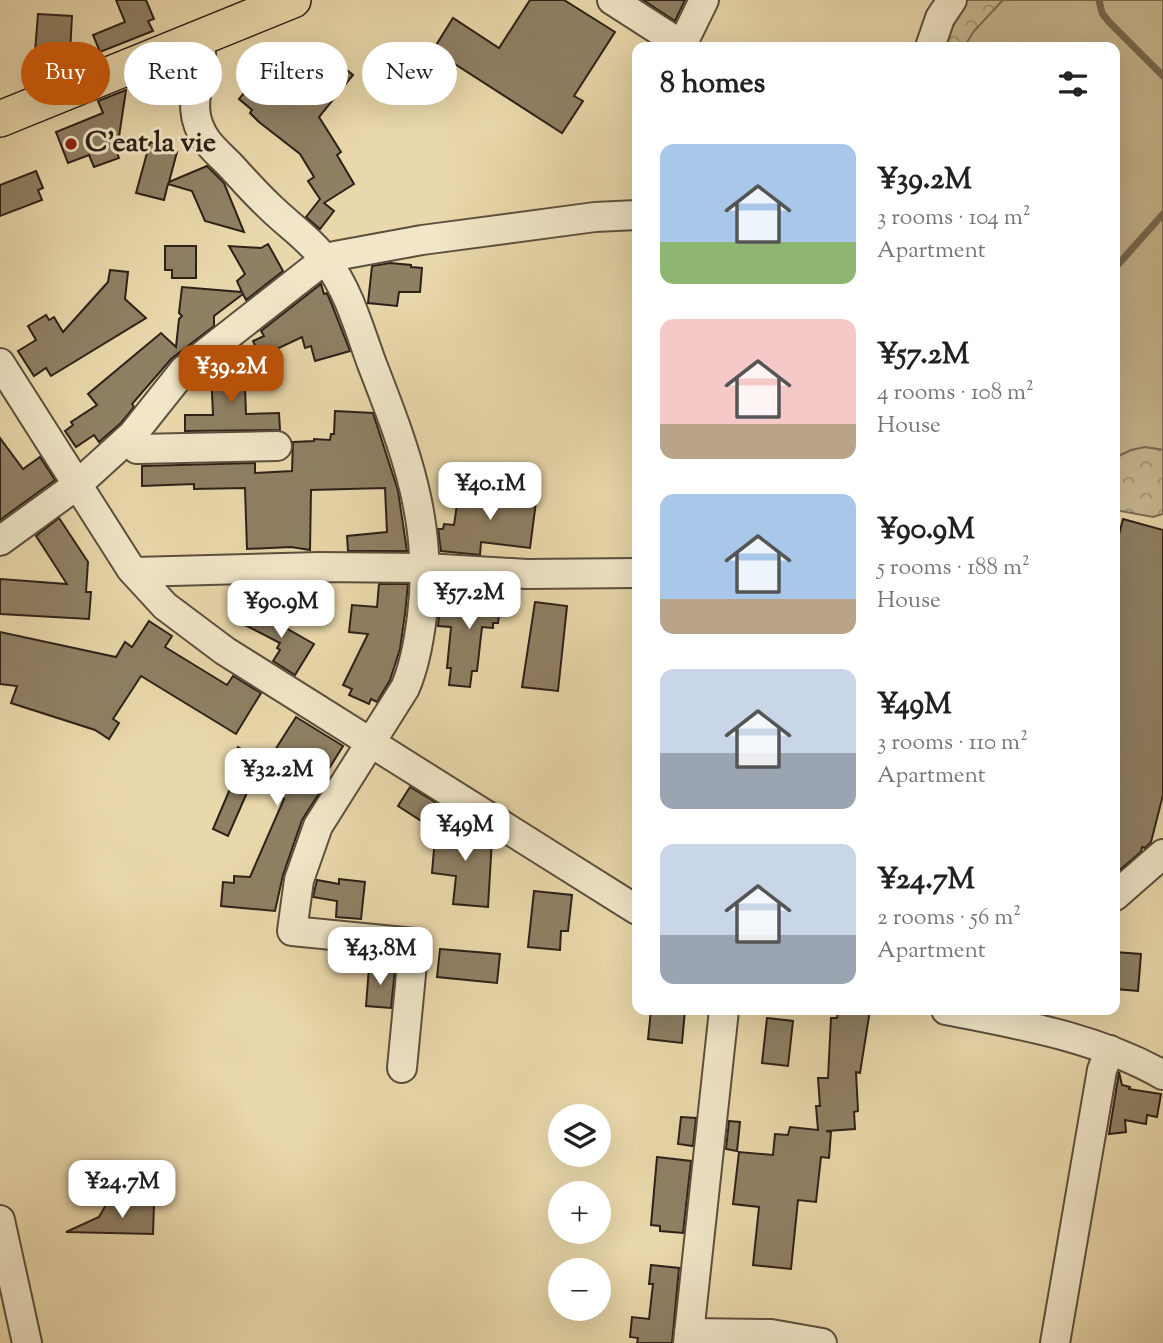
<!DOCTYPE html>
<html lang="en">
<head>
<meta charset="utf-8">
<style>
  :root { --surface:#fff; --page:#f2f2f2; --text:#222; --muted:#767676; --accent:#b45309 }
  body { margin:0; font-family:"Sorts Mill Goudy",serif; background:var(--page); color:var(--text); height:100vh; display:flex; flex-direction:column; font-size:26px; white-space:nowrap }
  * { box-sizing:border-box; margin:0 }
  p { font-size:23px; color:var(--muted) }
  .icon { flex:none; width:38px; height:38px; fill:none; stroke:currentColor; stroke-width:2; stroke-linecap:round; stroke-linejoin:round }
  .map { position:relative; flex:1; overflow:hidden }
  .panel { position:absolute; left:632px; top:42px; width:488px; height:973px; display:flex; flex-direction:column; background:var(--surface); border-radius:14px; box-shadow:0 7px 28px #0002 }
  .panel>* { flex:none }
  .top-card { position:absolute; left:21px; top:42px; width:506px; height:63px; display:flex; gap:14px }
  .tools { position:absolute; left:548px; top:1104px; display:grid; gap:14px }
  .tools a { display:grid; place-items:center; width:63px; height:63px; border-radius:50%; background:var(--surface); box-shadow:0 7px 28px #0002; font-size:35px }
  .price { position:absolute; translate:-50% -60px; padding:0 16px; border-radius:14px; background:#fff; color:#222; font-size:23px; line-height:46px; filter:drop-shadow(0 2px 4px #0008) }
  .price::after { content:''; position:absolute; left:50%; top:42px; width:21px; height:16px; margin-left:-10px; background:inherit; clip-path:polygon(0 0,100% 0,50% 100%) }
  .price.on { background:var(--accent); color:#fff }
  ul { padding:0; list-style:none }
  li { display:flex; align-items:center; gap:21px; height:175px; padding:0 28px }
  li span { display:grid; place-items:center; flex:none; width:196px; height:140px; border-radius:14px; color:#555 }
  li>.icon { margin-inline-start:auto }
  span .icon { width:84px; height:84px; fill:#fffc; stroke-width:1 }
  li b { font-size:30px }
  h2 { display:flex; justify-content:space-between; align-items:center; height:84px; padding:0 28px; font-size:30px }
  .pill { padding:0 24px; border-radius:32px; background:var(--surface); box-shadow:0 7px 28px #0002; font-size:24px; line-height:63px }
  .pill.on { background:var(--accent); color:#fff }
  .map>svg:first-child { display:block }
</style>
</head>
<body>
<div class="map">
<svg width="1163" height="1343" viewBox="0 0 1163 1343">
  <defs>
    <pattern id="forest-crowns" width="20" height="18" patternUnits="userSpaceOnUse" patternTransform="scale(1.75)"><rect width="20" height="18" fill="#c9b992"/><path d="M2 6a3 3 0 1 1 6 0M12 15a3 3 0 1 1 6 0" fill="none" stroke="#a49676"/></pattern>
  </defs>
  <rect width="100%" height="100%" fill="#e9d8ab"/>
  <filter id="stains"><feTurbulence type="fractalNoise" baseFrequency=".00286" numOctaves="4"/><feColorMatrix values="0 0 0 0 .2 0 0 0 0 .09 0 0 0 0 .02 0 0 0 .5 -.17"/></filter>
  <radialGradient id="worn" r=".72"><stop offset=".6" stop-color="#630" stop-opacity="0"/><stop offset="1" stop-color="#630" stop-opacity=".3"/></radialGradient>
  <path fill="#c9b992" stroke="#7b6d55" stroke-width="2" d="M965 0H1163V450C1145 446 1130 449 1115 458V47H939Z"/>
  <g fill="url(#forest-crowns)" stroke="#7b6d55" stroke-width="2">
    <polygon points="965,0 1003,0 974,31 964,47 939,47"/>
    <polygon points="1145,447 1163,450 1163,514 1153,517 1115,510 1115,458 1131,450"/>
  </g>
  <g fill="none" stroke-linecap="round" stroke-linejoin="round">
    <g stroke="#776a52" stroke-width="7">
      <polyline points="1099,0 1102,13 1109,22 1163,76"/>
      <polyline points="1115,268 1163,214"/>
    </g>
  </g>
  <g fill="#8f8064" stroke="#2d2118" stroke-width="2">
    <polygon points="116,0 146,0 154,19 148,21 153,31 100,52 93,35 125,22"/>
    <polygon points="530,0 564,0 615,32 574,96 583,101 562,133 433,50 453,18 499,48"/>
    <polygon points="643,0 685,0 675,21"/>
    <polygon points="38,14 72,16 70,52 63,51 62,66 34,64"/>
    <polygon points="316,45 353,75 319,117 341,152 337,155 354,184 324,203 334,211 320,229 306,217 320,199 308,181 314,177 300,154 259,122 250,113 252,110 239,99 260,73 268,79 275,70 288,80"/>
    <polygon points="126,90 117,150 110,135 119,158 94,167 89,155 68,163 56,132 103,113 98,101"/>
    <polygon points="150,142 177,152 169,182 207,166 224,183 244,232 205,221 192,191 168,184 164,200 136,193"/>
    <polygon points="36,171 43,188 38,190 42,200 0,216 0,185"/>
    <polygon points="268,244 283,271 246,300 243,294 214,316 214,326 171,359 132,404 134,407 121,423 99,442 94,435 76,447 65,431 73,425 71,422 97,405 88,394 161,333 176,347 179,319 182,316 179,313 182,287 242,292 237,281 245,274 229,246 261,248"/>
    <polygon points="165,246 196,246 196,278 172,278 172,270 165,270"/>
    <polygon points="390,263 411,265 411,267 422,268 420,292 399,292 397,306 368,303 372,266"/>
    <polygon points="110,270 128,272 125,299 146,318 51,376 46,368 34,376 18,351 36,340 28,326 46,315 49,320 54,317 63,332 108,282"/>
    <polygon points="321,284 324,294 327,293 332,305 350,351 315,361 311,346 305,348 302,337 260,357 253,341 264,336 261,331"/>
    <polygon points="244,363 246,414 279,413 280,430 185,431 185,415 213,415 211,370 219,364"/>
    <polygon points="335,411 373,413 398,491 407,551 348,551 347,536 387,532 385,488 311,490 310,550 291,547 247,549 245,488 194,489 194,484 142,486 142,466 255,463 255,473 292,471 293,442 314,441 314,439 330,440 331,434 334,434"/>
    <polygon points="0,438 23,469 40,457 55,480 0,520"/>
    <polygon points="504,489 537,494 530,548 481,542 480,555 441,551 438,529 443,529 444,524 454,525 459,491 503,497"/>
    <polygon points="59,518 88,562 86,592 91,592 89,619 0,614 0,579 67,584 36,536"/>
    <polygon points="1123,519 1163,530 1163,795 1151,842 1145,848 1142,847 1141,852 1115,874 1115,550"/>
    <polygon points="379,584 408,584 405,614 400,649 390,680 377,702 371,699 369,704 349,695 352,689 343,685 368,634 349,632 352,605 377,607"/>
    <polygon points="467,587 499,589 498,599 501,599 498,623 493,623 493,628 482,627 477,671 472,671 470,687 449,685 451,668 447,668 451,627 438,626 440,604 465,607"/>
    <polygon points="535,602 567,606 558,691 522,687"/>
    <polygon points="249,607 314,644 295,675 273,661 280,650 277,648 280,643 241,623"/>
    <polygon points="149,621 172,636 165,647 227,685 233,676 261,693 236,734 141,676 113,719 119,723 109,739 95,730 11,703 17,686 0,684 0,632 116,657 125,642 132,647"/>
    <polygon points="296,717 343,746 325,775 329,778 302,820 283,875 275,911 221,906 223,882 234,883 234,876 250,877 284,799 253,779 228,836 213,829 238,770 228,763 238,747 266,764"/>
    <polygon points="410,787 435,802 423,822 398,806"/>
    <polygon points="436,826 479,830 492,839 488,907 453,904 456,876 432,873"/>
    <polygon points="339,879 365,882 361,919 336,917 337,901 313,897 317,880 339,884"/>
    <polygon points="534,891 572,895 568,931 561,931 560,950 528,947"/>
    <polygon points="440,949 500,954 497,983 437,977"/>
    <polygon points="1115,952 1141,954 1138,991 1115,989"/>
    <polygon points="369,967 395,969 391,1008 366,1006"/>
    <polygon points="651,1010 685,1010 682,1043 648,1039"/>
    <polygon points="838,1010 870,1010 860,1073 856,1072 858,1111 854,1112 855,1129 826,1131 831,1132 829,1158 821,1157 816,1202 798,1200 791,1269 753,1265 759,1207 733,1204 739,1152 773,1155 775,1134 788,1135 790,1127 818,1130 816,1106 820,1106 818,1078 828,1078 831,1018 837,1018"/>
    <polygon points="767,1018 793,1021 788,1066 762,1063"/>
    <polygon points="1119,1072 1122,1085 1130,1087 1129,1089 1161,1094 1157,1117 1147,1115 1146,1124 1125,1120 1126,1132 1109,1134"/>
    <polygon points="681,1117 696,1118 693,1146 678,1144"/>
    <polygon points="729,1121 740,1122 737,1151 726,1149"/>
    <polygon points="657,1157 691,1161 683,1233 660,1231 660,1226 651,1225"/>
    <polygon points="107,1203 154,1204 153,1234 66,1232 99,1217"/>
    <polygon points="651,1265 679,1268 672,1343 637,1343 638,1338 630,1337 632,1317 649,1319 653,1284 649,1284"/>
  </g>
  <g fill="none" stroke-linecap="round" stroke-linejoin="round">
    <defs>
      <g id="minor">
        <polyline points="612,0 685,47"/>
        <path d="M198 39C211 74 179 102 207 141 213 149 222 157 229 164 242 178 255 193 269 206 288 225 311 240 327 262 349 291 359 329 372 364 405 449 434 523 422 616 419 641 415 665 405 688L318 826 299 880 292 931 414 943 402 1068"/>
        <polyline points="682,45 704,0"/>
        <polyline points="930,47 940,18 952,0"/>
        <polyline points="0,363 131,569 165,606 225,651 637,910"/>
        <polyline points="127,440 137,449 277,446"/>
        <polyline points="0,541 77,485 133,434 184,370 314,268 335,256 422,240 595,217 637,215"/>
        <polyline points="134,572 319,567 425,568 527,574 637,573"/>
        <polyline points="1115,896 1163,854"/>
        <path d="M946 1010C1021 1025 1096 1037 1163 1075"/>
        <polyline points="0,1220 27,1343"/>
        <polyline points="689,1333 771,1334 822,1343"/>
        <polyline points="688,1343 724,1010"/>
        <polyline points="1055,1343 1102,1070 1110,1050"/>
      </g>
      <polyline id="major" points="0,119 293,0"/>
    </defs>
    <use href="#minor" stroke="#5c4f3d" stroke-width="32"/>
    <use href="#major" stroke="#2d2118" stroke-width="38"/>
    <use href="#minor" stroke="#f1e6c8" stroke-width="28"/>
    <use href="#major" stroke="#e9d8ab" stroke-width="35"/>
  </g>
  <circle fill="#8f2418" stroke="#f1e6c8" stroke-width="2.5" cx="71" cy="144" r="7"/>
  <g text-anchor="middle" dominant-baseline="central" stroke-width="6" stroke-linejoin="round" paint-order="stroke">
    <g font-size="28" font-weight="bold" fill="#2d2118" stroke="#f1e6c8" text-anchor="start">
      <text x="85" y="144">C'eat la vie</text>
    </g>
  </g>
  <rect width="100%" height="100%" filter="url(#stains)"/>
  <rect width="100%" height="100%" fill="url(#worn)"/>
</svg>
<div class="tools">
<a><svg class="icon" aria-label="layers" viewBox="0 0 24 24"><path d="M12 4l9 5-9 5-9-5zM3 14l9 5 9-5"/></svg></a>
<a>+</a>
<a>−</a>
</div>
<b class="price on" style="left:231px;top:405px">¥39.2M</b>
<b class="price" style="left:490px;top:522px">¥40.1M</b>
<b class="price" style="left:469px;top:631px">¥57.2M</b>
<b class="price" style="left:281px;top:640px">¥90.9M</b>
<b class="price" style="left:277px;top:808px">¥32.2M</b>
<b class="price" style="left:465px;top:863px">¥49M</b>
<b class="price" style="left:380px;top:987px">¥43.8M</b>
<b class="price" style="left:122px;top:1220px">¥24.7M</b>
<div class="top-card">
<a class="pill on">Buy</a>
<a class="pill">Rent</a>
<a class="pill">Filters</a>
<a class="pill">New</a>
</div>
<section class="panel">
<h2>8 homes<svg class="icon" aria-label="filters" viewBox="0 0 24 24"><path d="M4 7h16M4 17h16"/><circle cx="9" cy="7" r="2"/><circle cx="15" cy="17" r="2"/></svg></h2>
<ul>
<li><span style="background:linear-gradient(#a9c7e8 70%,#8fb573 0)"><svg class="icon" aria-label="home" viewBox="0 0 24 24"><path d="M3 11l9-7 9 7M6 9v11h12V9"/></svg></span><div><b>¥39.2M</b><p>3 rooms · 104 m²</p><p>Apartment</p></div></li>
<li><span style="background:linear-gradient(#f6c9c9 75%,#b9a48a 0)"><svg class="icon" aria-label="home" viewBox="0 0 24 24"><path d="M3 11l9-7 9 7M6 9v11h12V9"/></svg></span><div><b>¥57.2M</b><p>4 rooms · 108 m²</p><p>House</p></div></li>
<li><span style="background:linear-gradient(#a9c7e8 75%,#b9a48a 0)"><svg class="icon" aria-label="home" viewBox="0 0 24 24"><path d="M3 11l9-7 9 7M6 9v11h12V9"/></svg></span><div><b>¥90.9M</b><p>5 rooms · 188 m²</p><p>House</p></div></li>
<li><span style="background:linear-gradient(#c9d6e8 60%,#9aa5b1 0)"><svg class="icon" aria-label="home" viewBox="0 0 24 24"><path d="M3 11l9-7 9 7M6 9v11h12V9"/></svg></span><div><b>¥49M</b><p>3 rooms · 110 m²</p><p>Apartment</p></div></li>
<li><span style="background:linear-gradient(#c9d6e8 65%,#9aa5b1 0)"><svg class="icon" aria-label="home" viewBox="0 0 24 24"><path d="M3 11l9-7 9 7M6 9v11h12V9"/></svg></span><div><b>¥24.7M</b><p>2 rooms · 56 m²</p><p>Apartment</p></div></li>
</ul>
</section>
</div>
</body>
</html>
